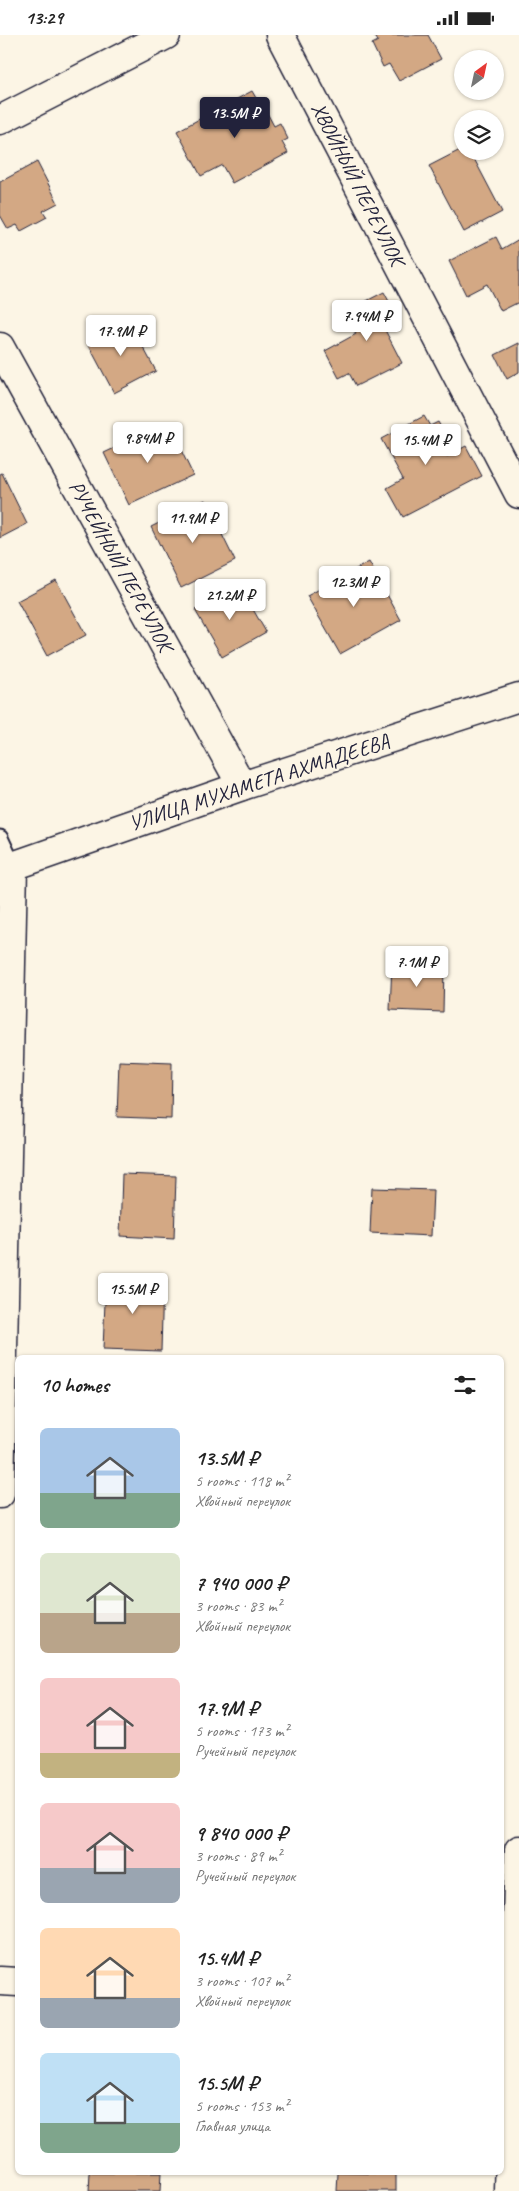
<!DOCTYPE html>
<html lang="en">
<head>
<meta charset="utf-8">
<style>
  :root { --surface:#fff; --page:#f2f2f2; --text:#222; --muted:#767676; --accent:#22223b }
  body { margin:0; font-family:Caveat,sans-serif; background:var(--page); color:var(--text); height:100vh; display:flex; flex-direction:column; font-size:19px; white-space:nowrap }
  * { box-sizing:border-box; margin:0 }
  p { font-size:16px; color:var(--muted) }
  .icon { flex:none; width:28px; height:28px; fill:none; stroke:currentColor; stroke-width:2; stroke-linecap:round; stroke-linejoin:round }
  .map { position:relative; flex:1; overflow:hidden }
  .drawer { position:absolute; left:15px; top:1320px; width:489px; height:820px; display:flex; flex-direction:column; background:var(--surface); border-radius:8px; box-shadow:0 1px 4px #0004 }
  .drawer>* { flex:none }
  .needle { width:32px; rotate:33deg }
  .controls { position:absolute; left:454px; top:15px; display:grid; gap:10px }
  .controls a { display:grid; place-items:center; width:50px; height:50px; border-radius:50%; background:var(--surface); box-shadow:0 1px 4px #0004; font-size:25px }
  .price { position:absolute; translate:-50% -42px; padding:0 11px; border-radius:5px; background:#fff; color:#222; font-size:16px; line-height:32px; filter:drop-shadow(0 1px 2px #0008) }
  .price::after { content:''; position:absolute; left:50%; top:30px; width:15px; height:11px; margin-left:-8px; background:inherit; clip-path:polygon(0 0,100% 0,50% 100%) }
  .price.selected { background:var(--accent); color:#fff }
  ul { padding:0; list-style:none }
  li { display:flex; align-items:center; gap:15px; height:125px; padding:0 25px }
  li span { display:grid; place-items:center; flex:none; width:140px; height:100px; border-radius:8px; color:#555 }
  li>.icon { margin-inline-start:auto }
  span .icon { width:60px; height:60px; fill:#fffc; stroke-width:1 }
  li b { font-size:21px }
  h2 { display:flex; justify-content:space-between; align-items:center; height:60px; padding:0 25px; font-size:21px }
  .status { display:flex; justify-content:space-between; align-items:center; height:35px; padding:0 25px; background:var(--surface); direction:ltr }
  .status svg { height:14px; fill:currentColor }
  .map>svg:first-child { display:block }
</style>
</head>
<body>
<div class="status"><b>13:29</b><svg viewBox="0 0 49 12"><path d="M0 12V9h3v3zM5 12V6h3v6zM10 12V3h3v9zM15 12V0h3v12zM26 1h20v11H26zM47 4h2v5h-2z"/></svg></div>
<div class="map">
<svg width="519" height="2156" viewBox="0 0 519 2156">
  <rect width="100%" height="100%" fill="#fcf5e5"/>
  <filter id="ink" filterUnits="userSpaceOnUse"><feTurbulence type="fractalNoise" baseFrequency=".02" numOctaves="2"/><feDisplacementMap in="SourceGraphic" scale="10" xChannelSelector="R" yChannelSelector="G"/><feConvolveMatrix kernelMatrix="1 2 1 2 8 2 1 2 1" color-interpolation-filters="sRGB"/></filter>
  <g filter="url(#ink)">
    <g fill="#d3a884" stroke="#22223b">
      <polygon points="374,0 428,0 441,24 399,46 389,29 383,32 372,9 378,6"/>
      <polygon points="252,56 264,77 266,76 274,91 280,88 288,104 282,107 288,118 232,148 222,130 201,141 177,96"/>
      <polygon points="462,114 462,116 470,116 502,177 464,197 429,131"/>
      <polygon points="37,127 58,168 43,176 47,182 21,196 17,190 8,194 0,180 0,147"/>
      <polygon points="496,202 502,214 519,204 519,267 501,276 487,249 466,260 449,226"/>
      <polygon points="384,257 400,287 385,295 402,328 356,351 349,338 339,343 325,316 356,299 345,277"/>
      <polygon points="129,286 156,336 114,358 87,307"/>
      <polygon points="519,308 519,337 507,344 495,320"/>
      <polygon points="424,381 430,391 438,387 450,408 441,412 446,422 466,411 482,441 403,482 387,453 403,444 381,404"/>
      <polygon points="168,388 193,440 129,470 104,418"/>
      <polygon points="2,438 27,489 0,503 0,439"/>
      <polygon points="205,465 235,526 181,553 151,492"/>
      <polygon points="369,527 401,585 340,619 307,561"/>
      <polygon points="56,545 86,600 47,621 17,566"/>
      <polygon points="239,550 266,597 222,622 195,575"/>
      <polygon points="392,929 444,932 443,977 390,975"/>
      <polygon points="119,1026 172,1028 171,1084 117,1082"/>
      <polygon points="122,1139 176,1141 174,1204 120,1201"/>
      <polygon points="372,1153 433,1155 431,1201 370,1198"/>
      <polygon points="106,1244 163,1246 161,1316 103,1314"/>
      <polygon points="90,2138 161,2138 160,2156 89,2156"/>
      <polygon points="338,2138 396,2139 396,2156 337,2156"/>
    </g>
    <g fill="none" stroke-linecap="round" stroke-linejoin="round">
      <defs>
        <polyline id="lane" points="0,803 13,831"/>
        <g id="street">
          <polyline points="280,0 519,459"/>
          <polyline points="0,85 166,0"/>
          <polyline points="0,312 242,751"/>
          <polyline points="0,833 13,831 242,751 519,662"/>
          <polyline points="0,1459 13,831"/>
          <polyline points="0,1946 18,1947"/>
          <polyline points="509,2156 519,1815"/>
        </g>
      </defs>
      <use href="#lane" stroke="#22223b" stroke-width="19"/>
      <use href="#street" stroke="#22223b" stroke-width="31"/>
      <use href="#lane" stroke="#fcf5e5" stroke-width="15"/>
      <use href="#street" stroke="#fcf5e5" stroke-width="28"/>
    </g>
  </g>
  <g text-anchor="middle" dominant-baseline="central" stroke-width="4.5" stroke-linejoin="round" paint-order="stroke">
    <g font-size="21" fill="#22223b" stroke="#fcf5e5">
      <text transform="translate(358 149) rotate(63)">ХВОЙНЫЙ ПЕРЕУЛОК</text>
      <text transform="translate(121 531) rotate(61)">РУЧЕЙНЫЙ ПЕРЕУЛОК</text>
      <text transform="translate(259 747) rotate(-18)">УЛИЦА МУХАМЕТА АХМАДЕЕВА</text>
    </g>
  </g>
</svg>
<div class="controls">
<a><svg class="needle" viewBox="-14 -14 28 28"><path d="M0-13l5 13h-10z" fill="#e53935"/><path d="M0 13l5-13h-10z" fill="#767676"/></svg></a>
<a><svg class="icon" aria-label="layers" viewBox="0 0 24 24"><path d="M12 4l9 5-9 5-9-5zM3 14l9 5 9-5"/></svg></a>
</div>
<b class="price selected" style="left:235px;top:104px">13.5M ₽</b>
<b class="price" style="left:367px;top:307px">7.94M ₽</b>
<b class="price" style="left:121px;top:322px">17.9M ₽</b>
<b class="price" style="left:148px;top:429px">9.84M ₽</b>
<b class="price" style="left:426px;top:431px">15.4M ₽</b>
<b class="price" style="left:193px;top:509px">11.9M ₽</b>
<b class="price" style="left:354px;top:573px">12.3M ₽</b>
<b class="price" style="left:230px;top:586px">21.2M ₽</b>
<b class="price" style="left:417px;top:953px">7.1M ₽</b>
<b class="price" style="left:133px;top:1280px">15.5M ₽</b>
<section class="drawer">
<h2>10 homes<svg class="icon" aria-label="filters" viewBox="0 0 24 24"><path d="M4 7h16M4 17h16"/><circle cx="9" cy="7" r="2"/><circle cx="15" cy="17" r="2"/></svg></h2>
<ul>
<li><span style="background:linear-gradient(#a9c7e8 65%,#7fa58c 0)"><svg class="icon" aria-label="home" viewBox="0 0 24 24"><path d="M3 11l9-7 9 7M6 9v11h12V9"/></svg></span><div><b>13.5M ₽</b><p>5 rooms · 118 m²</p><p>Хвойный переулок</p></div></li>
<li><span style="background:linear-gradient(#dfe7d0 60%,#b9a48a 0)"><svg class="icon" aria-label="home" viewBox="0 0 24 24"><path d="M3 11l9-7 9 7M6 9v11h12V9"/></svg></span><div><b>7 940 000 ₽</b><p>3 rooms · 83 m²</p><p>Хвойный переулок</p></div></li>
<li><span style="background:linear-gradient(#f6c9c9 75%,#c2b280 0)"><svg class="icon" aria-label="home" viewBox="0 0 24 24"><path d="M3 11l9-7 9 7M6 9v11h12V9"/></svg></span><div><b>17.9M ₽</b><p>5 rooms · 173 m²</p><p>Ручейный переулок</p></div></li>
<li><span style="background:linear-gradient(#f6c9c9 65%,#9aa5b1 0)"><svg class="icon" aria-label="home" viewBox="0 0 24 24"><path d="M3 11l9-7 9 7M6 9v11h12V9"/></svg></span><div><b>9 840 000 ₽</b><p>3 rooms · 89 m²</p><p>Ручейный переулок</p></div></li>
<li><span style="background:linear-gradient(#ffd9b3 70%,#9aa5b1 0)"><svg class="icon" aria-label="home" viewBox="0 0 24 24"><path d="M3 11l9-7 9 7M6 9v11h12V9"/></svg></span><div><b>15.4M ₽</b><p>3 rooms · 107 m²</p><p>Хвойный переулок</p></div></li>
<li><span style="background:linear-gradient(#bfe0f5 70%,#7fa58c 0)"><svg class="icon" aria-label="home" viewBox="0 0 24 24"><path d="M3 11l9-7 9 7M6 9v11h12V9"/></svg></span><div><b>15.5M ₽</b><p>5 rooms · 153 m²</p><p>Главная улица</p></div></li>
</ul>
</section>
</div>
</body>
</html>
